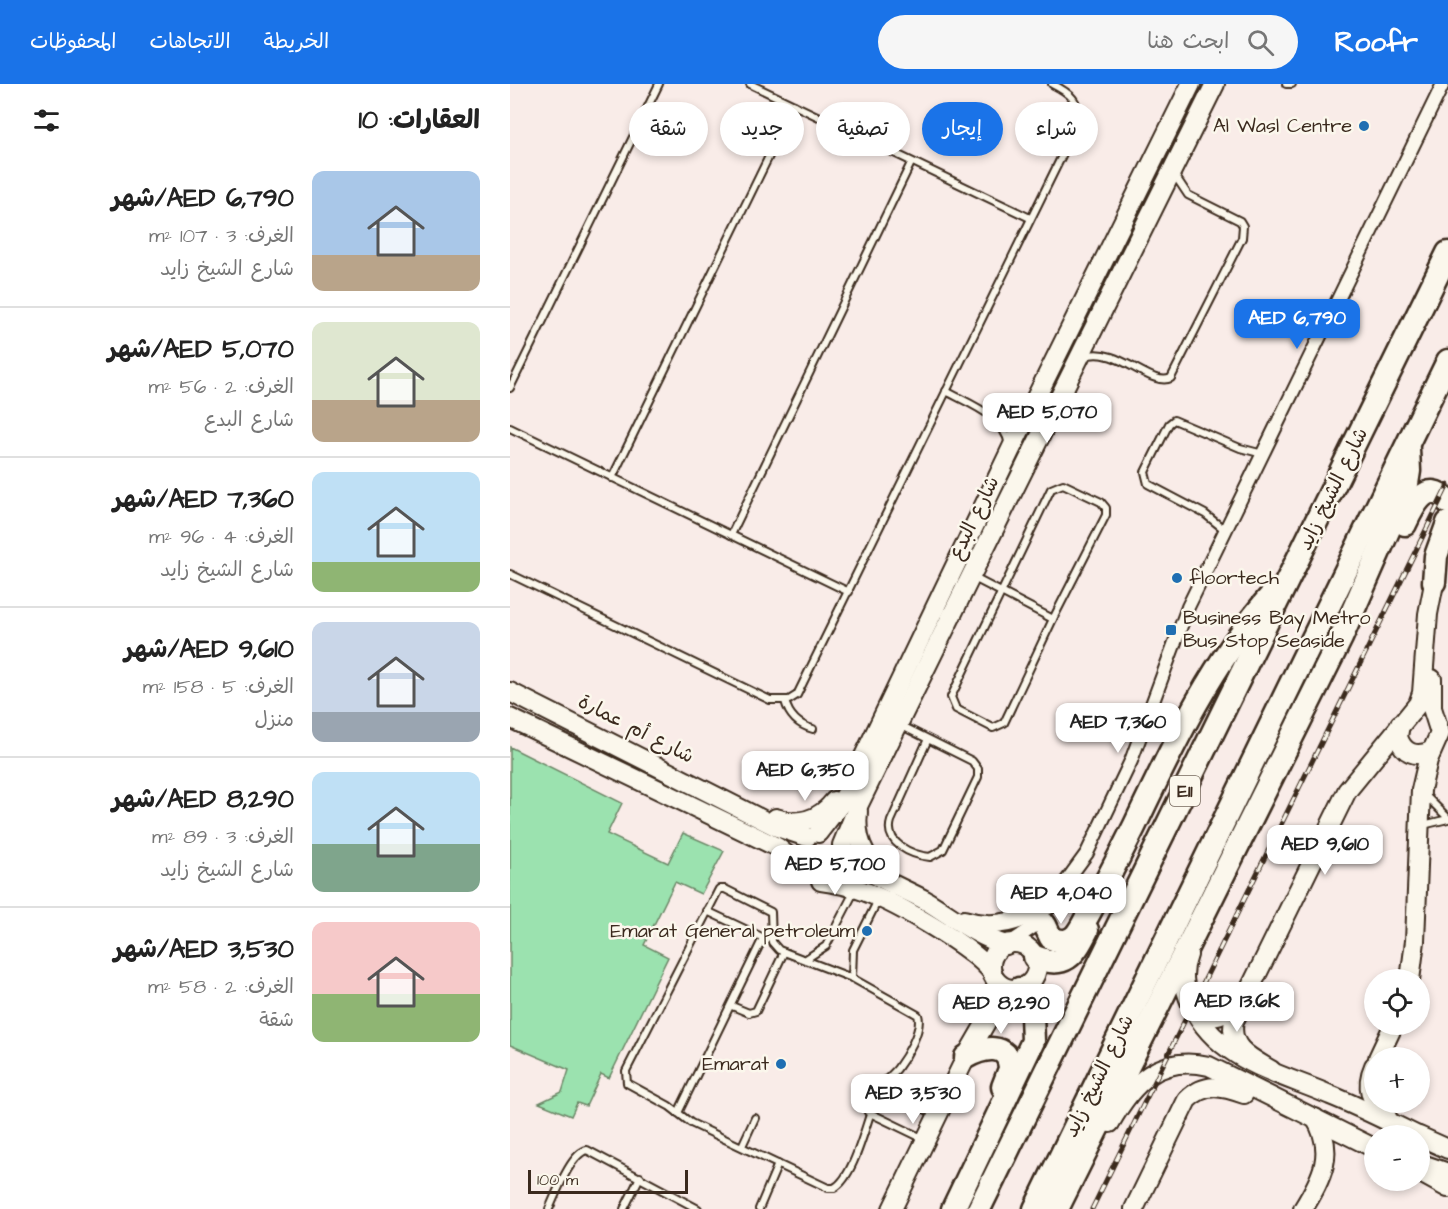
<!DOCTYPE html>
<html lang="ar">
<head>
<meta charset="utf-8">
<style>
  :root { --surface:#fff; --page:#f6f6f6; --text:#222; --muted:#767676; --line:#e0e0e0; --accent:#1a73e8 }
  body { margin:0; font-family:"Architects Daughter","Playpen Sans Arabic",sans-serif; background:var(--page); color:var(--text); direction:rtl; height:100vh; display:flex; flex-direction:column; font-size:22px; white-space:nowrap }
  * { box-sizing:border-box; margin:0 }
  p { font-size:20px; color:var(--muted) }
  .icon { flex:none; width:33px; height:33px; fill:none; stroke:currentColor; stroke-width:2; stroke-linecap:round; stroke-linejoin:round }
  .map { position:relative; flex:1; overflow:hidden; direction:ltr }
  .drawer { display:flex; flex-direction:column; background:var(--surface); width:510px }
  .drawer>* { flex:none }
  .banner { position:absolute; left:18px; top:18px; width:570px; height:54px; direction:rtl; display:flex; gap:12px }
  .tools { position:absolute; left:854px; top:885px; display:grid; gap:12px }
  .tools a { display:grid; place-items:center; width:66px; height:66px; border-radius:50%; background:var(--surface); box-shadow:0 3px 9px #0003; font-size:30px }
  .scale { position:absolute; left:18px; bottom:15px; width:160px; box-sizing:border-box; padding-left:6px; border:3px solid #3b2a1e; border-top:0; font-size:16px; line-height:21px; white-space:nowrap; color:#3b2a1e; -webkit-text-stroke:4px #fbf7ec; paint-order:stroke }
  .price { position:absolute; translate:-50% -51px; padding:0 14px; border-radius:12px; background:#fff; color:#222; font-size:20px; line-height:39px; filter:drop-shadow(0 2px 3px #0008) }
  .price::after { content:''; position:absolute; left:50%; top:36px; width:18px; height:14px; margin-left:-9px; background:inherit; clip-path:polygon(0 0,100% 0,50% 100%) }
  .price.active { background:var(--accent); color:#fff }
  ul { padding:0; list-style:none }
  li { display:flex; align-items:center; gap:18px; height:150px; padding:0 30px }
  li+li { border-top:2px solid var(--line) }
  li span { display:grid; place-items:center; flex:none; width:168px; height:120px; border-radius:12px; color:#555 }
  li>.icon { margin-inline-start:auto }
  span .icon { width:72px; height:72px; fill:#fffc; stroke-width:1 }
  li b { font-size:26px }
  h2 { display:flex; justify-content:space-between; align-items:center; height:72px; padding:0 30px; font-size:26px }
  .pill { padding:0 21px; border-radius:27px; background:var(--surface); box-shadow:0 3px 9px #0003; font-size:21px; line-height:54px }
  .pill.active { background:var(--accent); color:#fff }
  header { display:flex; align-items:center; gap:36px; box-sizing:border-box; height:84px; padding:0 30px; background:var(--accent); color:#fff }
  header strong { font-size:28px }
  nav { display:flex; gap:33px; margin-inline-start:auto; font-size:21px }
  .search { width:420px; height:54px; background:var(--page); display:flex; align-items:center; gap:15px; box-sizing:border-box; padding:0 21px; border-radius:33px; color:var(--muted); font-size:22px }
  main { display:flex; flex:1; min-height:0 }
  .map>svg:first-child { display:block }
</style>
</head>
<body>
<header>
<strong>Roofr</strong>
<div class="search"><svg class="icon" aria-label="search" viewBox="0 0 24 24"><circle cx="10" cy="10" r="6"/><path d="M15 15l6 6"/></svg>ابحث هنا</div>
<nav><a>الخريطة</a><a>الاتجاهات</a><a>المحفوظات</a></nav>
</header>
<main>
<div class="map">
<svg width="938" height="1125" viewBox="0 0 938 1125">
  <rect width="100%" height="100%" fill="#f9ece8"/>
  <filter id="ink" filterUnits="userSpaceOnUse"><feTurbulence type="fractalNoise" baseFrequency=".0167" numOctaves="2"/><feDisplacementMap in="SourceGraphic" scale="12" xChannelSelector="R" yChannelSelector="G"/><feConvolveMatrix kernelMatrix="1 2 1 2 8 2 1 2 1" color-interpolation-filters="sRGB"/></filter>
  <g filter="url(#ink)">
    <polygon fill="#9be2af" stroke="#6b8666" stroke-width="1.5" points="0,663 112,719 97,750 158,779 173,749 214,767 191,810 165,798 134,861 158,873 99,994 91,990 76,1022 67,1019 61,1032 29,1019 52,1008 59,986 0,961"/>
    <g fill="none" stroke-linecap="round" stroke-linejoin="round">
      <defs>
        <g id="lane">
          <polyline points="240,0 520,134"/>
          <polyline points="776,0 782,0"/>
          <path d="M575 272C607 261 641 304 661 294L732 154 733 142 730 137 678 111 664 90"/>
          <polyline points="0,304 149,0"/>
          <path d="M436 307C459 320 494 331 499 361"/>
          <polyline points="479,328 513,335"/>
          <polyline points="0,344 339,508"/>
          <polyline points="102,394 284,21"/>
          <polygon points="553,400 591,418 596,424 596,431 543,535 494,639 483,644 446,625 441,613 541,405"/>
          <polyline points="715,446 695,430 638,400 635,388 659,340 664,336 730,364 753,370"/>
          <polyline points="221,451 401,79"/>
          <path d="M0 490 260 616H279L287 611 568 39C571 17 560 9 542 0"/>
          <polyline points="464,494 543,535"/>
          <path d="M275 617C279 632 288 641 303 645"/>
          <path d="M390 641 462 677 468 685V693L433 766 420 773C401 771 374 759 381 737L418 655"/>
          <polyline points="915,711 938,734"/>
          <polyline points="913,741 938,735"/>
          <path d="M209 805H215L261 828 262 858 269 866 342 894 408 931C413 946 396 973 387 985 381 992 373 997 369 1006 358 1028 346 1093 324 1104H318L181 1039 159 1022 117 999 116 987Z"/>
          <polyline points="197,827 256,855"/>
          <polyline points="296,875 316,862 345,806"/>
          <polyline points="342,894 343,866 369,814"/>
          <polyline points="222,922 239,929 246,927 274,868"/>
          <polyline points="371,1002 424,1030"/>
          <polyline points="358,1028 414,1055"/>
          <polyline points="168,1029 253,854"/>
          <polyline points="232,1062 245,1034"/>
          <path d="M39 1125C46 1110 61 1069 77 1066L188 1125"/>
          <polyline points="114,1125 130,1093"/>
          <polyline points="249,1125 268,1080"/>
        </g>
        <polyline id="street" points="498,860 522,844 577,769 621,677 678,523 933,0"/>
        <g id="secondary">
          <polyline points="0,608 267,743 297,753"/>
          <polyline points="0,634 267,763 288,780"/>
          <path d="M890 640 888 653C893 669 906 674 921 667"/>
          <path d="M348 728C345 752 353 773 372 788"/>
          <path d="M266 734C288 742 309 736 324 717"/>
          <polyline points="308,749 332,718 515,336 681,0"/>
          <polyline points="332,761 349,720 461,492 705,0"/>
          <path d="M333 764C354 791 385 800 415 816 442 832 465 852 496 861"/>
          <path d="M311 797C326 799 342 802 356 808 387 820 462 862 482 888"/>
          <path d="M454 836C485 846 511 837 538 821"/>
          <circle cx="504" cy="882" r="23"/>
          <path d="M678 871C671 889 674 904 681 920 706 976 769 989 820 1011 850 1023 879 1038 908 1052"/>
          <polyline points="900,896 905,857 911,706 918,676 930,649 922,624 922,595"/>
          <path d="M683 924C702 941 717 930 732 916"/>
          <polyline points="868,974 884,940"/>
          <path d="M864 982C855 1002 860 1019 877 1033"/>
          <path d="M761 986C741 974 718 964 724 937L837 707 908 620 912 609 918 530 927 484"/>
          <path d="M600 1039C623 998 649 971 699 982L864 1064"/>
          <polyline points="909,1052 938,1065"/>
          <polyline points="909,1079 938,1089"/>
          <polyline points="909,1088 938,1104"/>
          <polyline points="382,1125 456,973 489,916 501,905"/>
          <path d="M624 1125 677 1016C695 998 712 1002 734 1010"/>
          <path d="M793 1125C812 1094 826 1068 805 1034"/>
        </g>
        <g id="highway">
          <path d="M895 440C903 423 917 392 938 418"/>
          <polyline points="924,498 926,472 938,439"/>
          <path d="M535 841 541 854C551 858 558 859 566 851 571 845 574 838 578 831 594 802 609 773 624 743 663 661 703 576 764 508"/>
          <path d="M525 873C555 885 564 872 577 846"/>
          <path d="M456 973C472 964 499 957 500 985L493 1003"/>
          <polyline points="443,1125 523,957 522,931 509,905"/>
          <polyline points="469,1125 938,169"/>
          <polyline points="525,1125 938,277"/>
          <polyline points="547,1125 831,554 896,406 899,387 898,365"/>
        </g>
      </defs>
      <use href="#lane" stroke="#3b2a1e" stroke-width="10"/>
      <use href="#street" stroke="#3b2a1e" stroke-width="16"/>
      <use href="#secondary" stroke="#3b2a1e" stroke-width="22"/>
      <use href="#highway" stroke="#3b2a1e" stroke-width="27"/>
      <use href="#lane" stroke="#fbf7ec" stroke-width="6"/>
      <use href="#street" stroke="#fbf7ec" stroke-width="12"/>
      <use href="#secondary" stroke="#fbf7ec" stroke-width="18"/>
      <use href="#highway" stroke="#fbf7ec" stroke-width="22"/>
      <defs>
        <polyline id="rail" points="582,1125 938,401"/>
      </defs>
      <use href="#rail" stroke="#3b2a1e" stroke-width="5"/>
      <use href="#rail" stroke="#fbf7ec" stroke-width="3" stroke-dasharray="9" stroke-linecap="butt"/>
    </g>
  </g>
  <g fill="#1f6fb2" stroke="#fbf7ec" stroke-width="2">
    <circle cx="854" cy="42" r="6"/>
    <circle cx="667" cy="494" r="6"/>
    <rect x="655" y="540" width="12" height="12" rx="3"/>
    <circle cx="357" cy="847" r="6"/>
    <circle cx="271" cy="980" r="6"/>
  </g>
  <g text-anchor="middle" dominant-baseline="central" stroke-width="5" stroke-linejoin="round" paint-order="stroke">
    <rect fill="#fbf7ec" stroke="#75685c" stroke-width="1.5" x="660" y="692" width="30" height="30" rx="4.5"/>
    <g font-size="18" font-weight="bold" fill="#3b2a1e">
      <text x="675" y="707">E11</text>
    </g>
    <g font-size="20" fill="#3b2a1e" stroke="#fbf7ec" text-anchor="end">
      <text x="842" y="42">Al Wasl Centre</text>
      <text x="679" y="494" text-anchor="start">floortech</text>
      <text x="673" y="534" text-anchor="start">Business Bay Metro<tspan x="673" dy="23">Bus Stop Seaside</tspan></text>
      <text x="345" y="847">Emarat General petroleum</text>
      <text x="259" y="980">Emarat</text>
    </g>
    <g font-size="20" fill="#3b2a1e" stroke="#fbf7ec">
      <text transform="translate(823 405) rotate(-64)">شارع الشيخ زايد</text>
      <text transform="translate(464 434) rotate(-64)">شارع البدع</text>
      <text transform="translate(126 645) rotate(27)">شارع أم عمارة</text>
      <text transform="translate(589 992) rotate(-64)">شارع الشيخ زايد</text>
    </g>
  </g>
</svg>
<div class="tools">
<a><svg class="icon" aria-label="locate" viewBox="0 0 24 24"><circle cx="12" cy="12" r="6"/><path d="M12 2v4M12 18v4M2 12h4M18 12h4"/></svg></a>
<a>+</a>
<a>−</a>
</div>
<div class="scale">100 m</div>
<b class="price active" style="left:787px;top:266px">AED 6,790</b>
<b class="price" style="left:537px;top:360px">AED 5,070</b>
<b class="price" style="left:608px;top:670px">AED 7,360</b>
<b class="price" style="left:295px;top:718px">AED 6,350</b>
<b class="price" style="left:815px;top:792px">AED 9,610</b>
<b class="price" style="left:325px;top:812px">AED 5,700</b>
<b class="price" style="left:551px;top:841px">AED 4,040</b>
<b class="price" style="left:727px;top:949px">AED 13.6K</b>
<b class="price" style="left:491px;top:951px">AED 8,290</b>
<b class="price" style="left:403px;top:1041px">AED 3,530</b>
<div class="banner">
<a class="pill">شراء</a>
<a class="pill active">إيجار</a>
<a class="pill">تصفية</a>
<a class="pill">جديد</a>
<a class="pill">شقة</a>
</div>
</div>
<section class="drawer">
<h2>العقارات: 10<svg class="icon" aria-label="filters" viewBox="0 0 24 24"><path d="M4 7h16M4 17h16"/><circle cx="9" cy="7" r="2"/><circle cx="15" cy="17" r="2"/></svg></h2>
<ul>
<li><span style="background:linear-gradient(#a9c7e8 70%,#b9a48a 0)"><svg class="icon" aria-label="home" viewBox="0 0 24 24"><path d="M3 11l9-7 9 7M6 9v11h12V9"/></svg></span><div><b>AED 6,790/شهر</b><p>الغرف: 3 · 107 m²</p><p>شارع الشيخ زايد</p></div></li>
<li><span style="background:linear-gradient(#dfe7d0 65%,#b9a48a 0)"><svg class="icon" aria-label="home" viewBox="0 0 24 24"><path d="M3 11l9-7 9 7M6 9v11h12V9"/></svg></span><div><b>AED 5,070/شهر</b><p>الغرف: 2 · 56 m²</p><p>شارع البدع</p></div></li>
<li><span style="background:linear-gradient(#bfe0f5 75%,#8fb573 0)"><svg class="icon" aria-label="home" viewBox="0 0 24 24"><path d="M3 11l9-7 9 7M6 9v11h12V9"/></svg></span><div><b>AED 7,360/شهر</b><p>الغرف: 4 · 96 m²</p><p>شارع الشيخ زايد</p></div></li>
<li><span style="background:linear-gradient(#c9d6e8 75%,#9aa5b1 0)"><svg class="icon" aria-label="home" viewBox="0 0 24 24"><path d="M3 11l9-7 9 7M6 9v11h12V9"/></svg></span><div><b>AED 9,610/شهر</b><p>الغرف: 5 · 158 m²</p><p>منزل</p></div></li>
<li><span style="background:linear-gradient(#bfe0f5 60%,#7fa58c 0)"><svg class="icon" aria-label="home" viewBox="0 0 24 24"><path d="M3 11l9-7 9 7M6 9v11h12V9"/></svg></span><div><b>AED 8,290/شهر</b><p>الغرف: 3 · 89 m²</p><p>شارع الشيخ زايد</p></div></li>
<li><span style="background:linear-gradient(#f6c9c9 60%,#8fb573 0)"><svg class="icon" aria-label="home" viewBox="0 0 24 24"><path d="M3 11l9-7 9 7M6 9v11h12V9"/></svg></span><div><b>AED 3,530/شهر</b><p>الغرف: 2 · 58 m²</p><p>شقة</p></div></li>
</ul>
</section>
</main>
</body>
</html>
